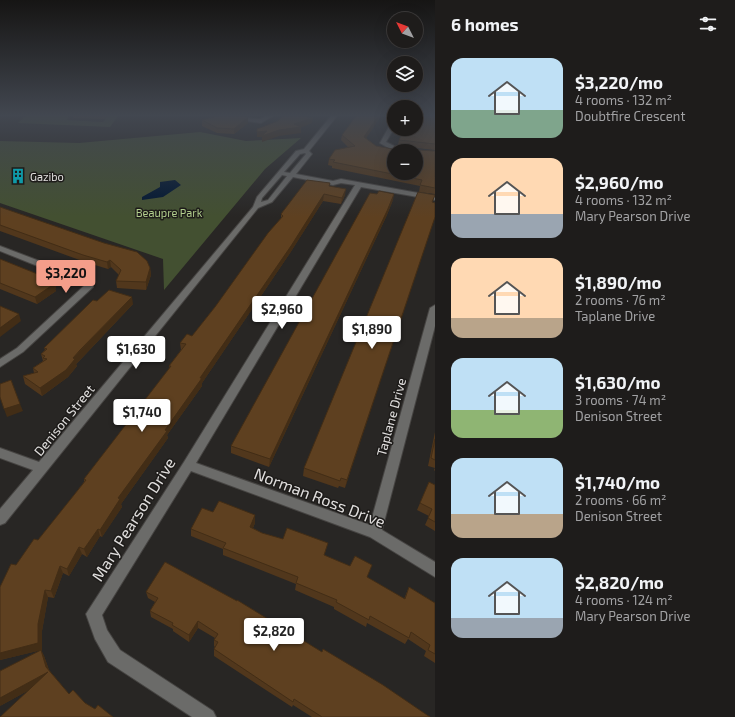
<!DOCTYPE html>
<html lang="en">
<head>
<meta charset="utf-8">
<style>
  :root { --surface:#1e1c1b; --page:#262524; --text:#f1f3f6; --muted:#a1a1a3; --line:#3c3a3a; --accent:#f49e8a }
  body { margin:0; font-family:"Exo 2",sans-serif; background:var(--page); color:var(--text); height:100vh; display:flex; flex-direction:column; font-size:15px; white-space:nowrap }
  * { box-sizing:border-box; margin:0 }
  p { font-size:13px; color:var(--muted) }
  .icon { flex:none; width:22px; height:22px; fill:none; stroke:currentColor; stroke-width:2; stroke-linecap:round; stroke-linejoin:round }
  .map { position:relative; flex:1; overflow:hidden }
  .sheet { display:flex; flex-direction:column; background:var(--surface); width:300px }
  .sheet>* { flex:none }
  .needle { width:26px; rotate:312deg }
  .fabs { position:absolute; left:387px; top:12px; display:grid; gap:8px }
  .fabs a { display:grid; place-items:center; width:36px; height:36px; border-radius:50%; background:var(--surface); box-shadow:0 4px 16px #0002,0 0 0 1px var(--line); font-size:20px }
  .price { position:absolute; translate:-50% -34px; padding:0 9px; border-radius:4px; background:#fff; color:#222; font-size:13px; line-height:26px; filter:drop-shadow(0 1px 2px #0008) }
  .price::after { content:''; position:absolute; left:50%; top:24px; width:12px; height:9px; margin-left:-6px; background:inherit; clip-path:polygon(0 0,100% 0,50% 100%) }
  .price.active { background:var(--accent); color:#111 }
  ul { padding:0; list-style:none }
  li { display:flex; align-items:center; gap:12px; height:100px; padding:0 16px }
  li span { display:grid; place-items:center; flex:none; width:112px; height:80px; border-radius:12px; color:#555 }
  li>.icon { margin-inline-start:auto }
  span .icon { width:48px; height:48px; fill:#fffc; stroke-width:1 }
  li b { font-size:17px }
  h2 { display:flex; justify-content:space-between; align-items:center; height:48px; padding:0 16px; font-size:17px }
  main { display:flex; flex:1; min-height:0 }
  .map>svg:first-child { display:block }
</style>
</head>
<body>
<main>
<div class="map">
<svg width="435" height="717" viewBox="0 0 435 717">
  <rect width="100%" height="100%" fill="#282624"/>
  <g fill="#435031">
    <polygon points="25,116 69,116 67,120 103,122 108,116 118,116 110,127 18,123"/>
    <polygon points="200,132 246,141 301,138 265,169 164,290 163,259 0,203 0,141 79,143"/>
  </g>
  <polygon fill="#001631" points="175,180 181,185 163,197 142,200 142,197 160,187 160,182"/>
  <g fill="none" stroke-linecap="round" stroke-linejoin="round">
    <defs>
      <g id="minor">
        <polygon points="266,116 273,116 261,123 232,119 235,117 260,119"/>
        <path d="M331 116H337L309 151 312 154 296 174 333 181 341 179 435 196V200L361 187 196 463 370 525 430 308 435 305V326L382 530 435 562V577L370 537 191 471 102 615 107 630 120 650 213 711 216 717H192L108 662 95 639 86 614 184 462 355 185 341 183 333 185 293 177 272 202 258 208 5 523 0 525V509L33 470 0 458V448L39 462 253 207 257 197 296 151 304 149ZM305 153 306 154 290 173 284 172 300 154ZM282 175 287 176 268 200 261 202 262 198Z"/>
        <polygon points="394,121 394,128 386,142 394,146 414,151 392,150 380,143 391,123"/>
        <polygon points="0,246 87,279 92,282 93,287 23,352 0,367 0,359 17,348 85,285 0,251"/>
      </g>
    </defs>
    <use href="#minor" stroke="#464442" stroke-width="2"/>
    <use href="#minor" fill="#6b6b69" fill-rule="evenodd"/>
  </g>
  <g fill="#51371c">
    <polygon points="73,116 107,116 105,119 73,118"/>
    <polygon points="208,116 240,116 248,117 248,123 234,134 217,133 202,126 202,120 214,117"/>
    <polygon points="435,116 435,150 417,148 417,150 435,151 435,194 419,192 420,186 332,168 332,166 328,165 329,159 349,148 341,140 342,135 366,138 376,146 393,149 402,146 398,145 399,140"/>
    <polygon points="330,186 345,195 341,204 323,201 290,253 202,383 202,386 167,435 168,438 121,504 122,507 102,537 100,536 87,557 82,554 69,576 63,573 54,598 48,597 42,631 42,650 41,650 44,656 49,670 69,694 85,703 95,709 113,717 29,690 0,706 41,650 0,660 0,587 16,565 38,540 74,495 84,482 84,479 170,368 169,366 181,350 180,343 192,336 215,307 281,220 281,214"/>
    <polygon points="435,195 345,488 339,486 338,488 303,476 304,468"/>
    <polygon points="393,200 386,217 269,467 231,453 231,446"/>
    <polygon points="0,207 150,268 151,275 146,290 117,288 116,281 119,275 111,267 108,269 85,262 0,231"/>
    <polygon points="0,259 55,281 56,288 55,289 56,291 37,304 0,289"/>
    <polygon points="97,301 133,304 82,358 76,364 77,366 68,377 42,396 25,384 23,376 34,373 33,368 43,361 41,354 45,350 44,348"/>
    <polygon points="435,432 435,471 434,470 435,468 428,466"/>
    <polygon points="429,482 435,485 435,531 425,525 429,516 417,510"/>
    <polygon points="213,512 255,523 253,528 262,533 283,539 326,550 324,555 367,577 404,599 409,587 435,603 435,663 424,656 426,651 408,639 405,644 367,623 366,627 334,609 334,607 295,590 296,584 223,555 223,549 191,536 191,529"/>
    <polygon points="146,592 430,717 312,717 293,705 292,707 214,656 214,649 215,647 214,646 214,640 215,638 198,628 189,642 173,631 173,629 151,617 150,611 155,602 148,598"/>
  </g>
  <g fill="#422d16">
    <polygon points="303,116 308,116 303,121 313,118 312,123 300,128 301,127 301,133 279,136 262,142 262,137 257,137 257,132 294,124"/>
    <polygon points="378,116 381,116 363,143 364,137"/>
    <polygon points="248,117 248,123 234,134 234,129"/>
    <polygon points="346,189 345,195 341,204 342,198"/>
    <polygon points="324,194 323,201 290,253 202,383 202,386 167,435 168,438 121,504 122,507 102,537 100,530 118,498 200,378"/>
    <polygon points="394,194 393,200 386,217 269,467 270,459"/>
    <polygon points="435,217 435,218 345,488 347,480"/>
    <polygon points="110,260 111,267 108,269 107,262"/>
    <polygon points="150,268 151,275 146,290 146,282"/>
    <polygon points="55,281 56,288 55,289 56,291 37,304 35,297"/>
    <polygon points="132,297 133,304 82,358 76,364 77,366 68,377 42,396 40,388 73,358"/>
    <polygon points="19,314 21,321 0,337 0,328"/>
    <polygon points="20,404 23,411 7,417 4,409"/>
    <polygon points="255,515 255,523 250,534 250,527"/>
    <polygon points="98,529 100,536 87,557 84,549"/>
    <polygon points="79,547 82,554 69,576 67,569"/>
    <polygon points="60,566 63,573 54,598 51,591"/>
    <polygon points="45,590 48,597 42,631 42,650 0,660 0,653 38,624"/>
    <polygon points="198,621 198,628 189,642 189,635"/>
    <polygon points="41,650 44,656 50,673 46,667"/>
    <polygon points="48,672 51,678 0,706 0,698"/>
  </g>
  <g fill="#5e4020" stroke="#422d16" fill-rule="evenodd">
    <polygon points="217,116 240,116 248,117 234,129 217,128 202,120"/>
    <polygon points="283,116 303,116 313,118 294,124 301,127 279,130 262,136 267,131 257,132 257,129 278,121"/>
    <path d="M356 116H378L364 137 376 146 393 149 395 146 416 147 417 150 435 151V188L420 185 422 180 333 162 335 160 329 159 335 150 355 146 342 135ZM394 151H416V173H394Z"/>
    <polygon points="416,116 435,116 435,144 399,140 404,129 416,129"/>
    <polygon points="307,180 330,183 329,186 346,189 342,198 324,194 291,246 200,378 202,378 165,430 167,431 118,498 120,499 100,530 98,529 84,549 79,547 67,569 60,566 51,591 45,590 38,624 38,643 0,653 0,587 11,564 16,565 34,539 38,540 86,480 84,479 171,366 169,366 186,344 180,343 187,334 192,336 215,307 268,233 283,216 281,214"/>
    <polygon points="379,191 394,194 387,211 270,459 231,446 370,193 377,194"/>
    <polygon points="418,192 435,195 432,202 435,203 435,217 347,480 341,478 340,481 304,468"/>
    <polygon points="0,207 104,243 137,252 147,261 150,268 146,282 116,281 121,270 110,260 107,262 83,255 0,225"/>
    <polygon points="0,259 55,281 51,283 54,284 35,297 0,283"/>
    <polygon points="109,290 132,297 80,350 73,358 75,359 66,370 40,388 23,376 38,372 33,368 47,359 43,358 45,356 41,354 47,349 44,348 93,300 97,301"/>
    <polygon points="0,306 19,314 0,328"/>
    <polygon points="11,380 20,404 4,409 0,397 0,384"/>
    <polygon points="435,439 435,460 431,458"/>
    <polygon points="429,482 435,485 435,522 428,518 432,509 420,503"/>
    <polygon points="219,501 255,515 250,527 262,533 283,539 287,528 328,543 324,555 350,566 355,556 372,565 367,577 405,599 409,587 435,603 435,654 428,650 430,645 411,632 409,638 370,616 369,620 336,602 337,600 296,583 298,577 223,548 226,543 191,529 202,508 213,512"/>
    <polygon points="165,562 237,601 237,600 322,652 323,649 383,685 430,717 322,717 294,699 293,702 214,649 218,642 214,640 218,634 198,621 189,635 172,625 173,623 150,611 158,598 146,592"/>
    <polygon points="41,650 46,667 69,694 73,690 85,703 95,709 98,705 113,717 0,717 48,672 0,698 0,671"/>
  </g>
  <linearGradient id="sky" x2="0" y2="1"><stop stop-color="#161514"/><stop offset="0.53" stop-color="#424750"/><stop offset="1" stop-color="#424750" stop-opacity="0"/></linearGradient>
  <rect width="435" height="217" fill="url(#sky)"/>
  <defs>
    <symbol id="building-bare" viewBox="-9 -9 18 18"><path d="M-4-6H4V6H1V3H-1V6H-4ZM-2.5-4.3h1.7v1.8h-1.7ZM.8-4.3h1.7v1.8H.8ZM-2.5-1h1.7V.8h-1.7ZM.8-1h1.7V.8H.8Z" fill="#0f9aa8" stroke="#1e1c1a" stroke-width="2.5" paint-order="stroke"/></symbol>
  </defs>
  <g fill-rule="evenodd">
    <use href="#building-bare" x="7" y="165" width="22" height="22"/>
  </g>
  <g text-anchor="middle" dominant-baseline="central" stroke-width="3" stroke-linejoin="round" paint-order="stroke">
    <g font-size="11" fill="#e1dfde" stroke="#1e1c1a" text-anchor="start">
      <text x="30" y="176">Gazibo</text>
    </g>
    <g font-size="11" fill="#b2ce8d" stroke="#1e1c1a">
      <text x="169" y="212">Beaupre Park</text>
    </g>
    <g font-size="13" fill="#e1dfde" stroke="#1e1c1a">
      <text transform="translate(391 417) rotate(-75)">Taplane Drive</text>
      <text transform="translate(64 420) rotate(-51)">Denison Street</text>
    </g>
    <g font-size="16" fill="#e1dfde" stroke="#1e1c1a">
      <text transform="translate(320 497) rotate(21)">Norman Ross Drive</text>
      <text transform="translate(133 519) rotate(-58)">Mary Pearson Drive</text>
    </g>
  </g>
</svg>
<div class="fabs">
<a><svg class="needle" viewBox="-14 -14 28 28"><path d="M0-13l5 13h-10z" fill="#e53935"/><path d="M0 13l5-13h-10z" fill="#a1a1a3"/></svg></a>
<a><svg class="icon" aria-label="layers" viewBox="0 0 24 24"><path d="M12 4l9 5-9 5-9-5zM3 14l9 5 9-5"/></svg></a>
<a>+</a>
<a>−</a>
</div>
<b class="price active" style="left:66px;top:294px">$3,220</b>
<b class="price" style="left:282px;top:330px">$2,960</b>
<b class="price" style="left:372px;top:350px">$1,890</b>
<b class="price" style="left:136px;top:370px">$1,630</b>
<b class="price" style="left:142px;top:433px">$1,740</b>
<b class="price" style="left:274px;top:652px">$2,820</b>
</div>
<section class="sheet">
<h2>6 homes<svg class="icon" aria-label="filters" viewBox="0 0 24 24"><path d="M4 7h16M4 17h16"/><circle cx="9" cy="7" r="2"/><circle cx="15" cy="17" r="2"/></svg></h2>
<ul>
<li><span style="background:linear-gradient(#bfe0f5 65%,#7fa58c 0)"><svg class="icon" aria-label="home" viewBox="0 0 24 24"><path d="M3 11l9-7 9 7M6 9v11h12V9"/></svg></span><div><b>$3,220/mo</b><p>4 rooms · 132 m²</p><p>Doubtfire Crescent</p></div></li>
<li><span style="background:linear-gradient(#ffd9b3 70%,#9aa5b1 0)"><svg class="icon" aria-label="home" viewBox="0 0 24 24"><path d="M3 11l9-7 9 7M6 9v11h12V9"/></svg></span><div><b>$2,960/mo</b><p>4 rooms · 132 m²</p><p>Mary Pearson Drive</p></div></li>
<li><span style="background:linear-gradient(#ffd9b3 75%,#b9a48a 0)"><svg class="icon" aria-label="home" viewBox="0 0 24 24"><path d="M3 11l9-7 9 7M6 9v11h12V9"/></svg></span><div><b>$1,890/mo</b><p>2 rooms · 76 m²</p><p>Taplane Drive</p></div></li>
<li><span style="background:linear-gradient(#bfe0f5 65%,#8fb573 0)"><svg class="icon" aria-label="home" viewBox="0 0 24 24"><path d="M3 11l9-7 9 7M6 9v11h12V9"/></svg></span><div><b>$1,630/mo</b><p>3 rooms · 74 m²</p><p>Denison Street</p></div></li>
<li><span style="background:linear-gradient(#bfe0f5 70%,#b9a48a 0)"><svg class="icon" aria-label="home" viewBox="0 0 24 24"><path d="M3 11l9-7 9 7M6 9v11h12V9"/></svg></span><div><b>$1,740/mo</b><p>2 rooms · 66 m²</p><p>Denison Street</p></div></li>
<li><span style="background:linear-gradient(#bfe0f5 75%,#9aa5b1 0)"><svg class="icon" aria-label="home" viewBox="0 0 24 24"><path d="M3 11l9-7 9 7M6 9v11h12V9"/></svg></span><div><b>$2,820/mo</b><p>4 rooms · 124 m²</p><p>Mary Pearson Drive</p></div></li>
</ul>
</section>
</main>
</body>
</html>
